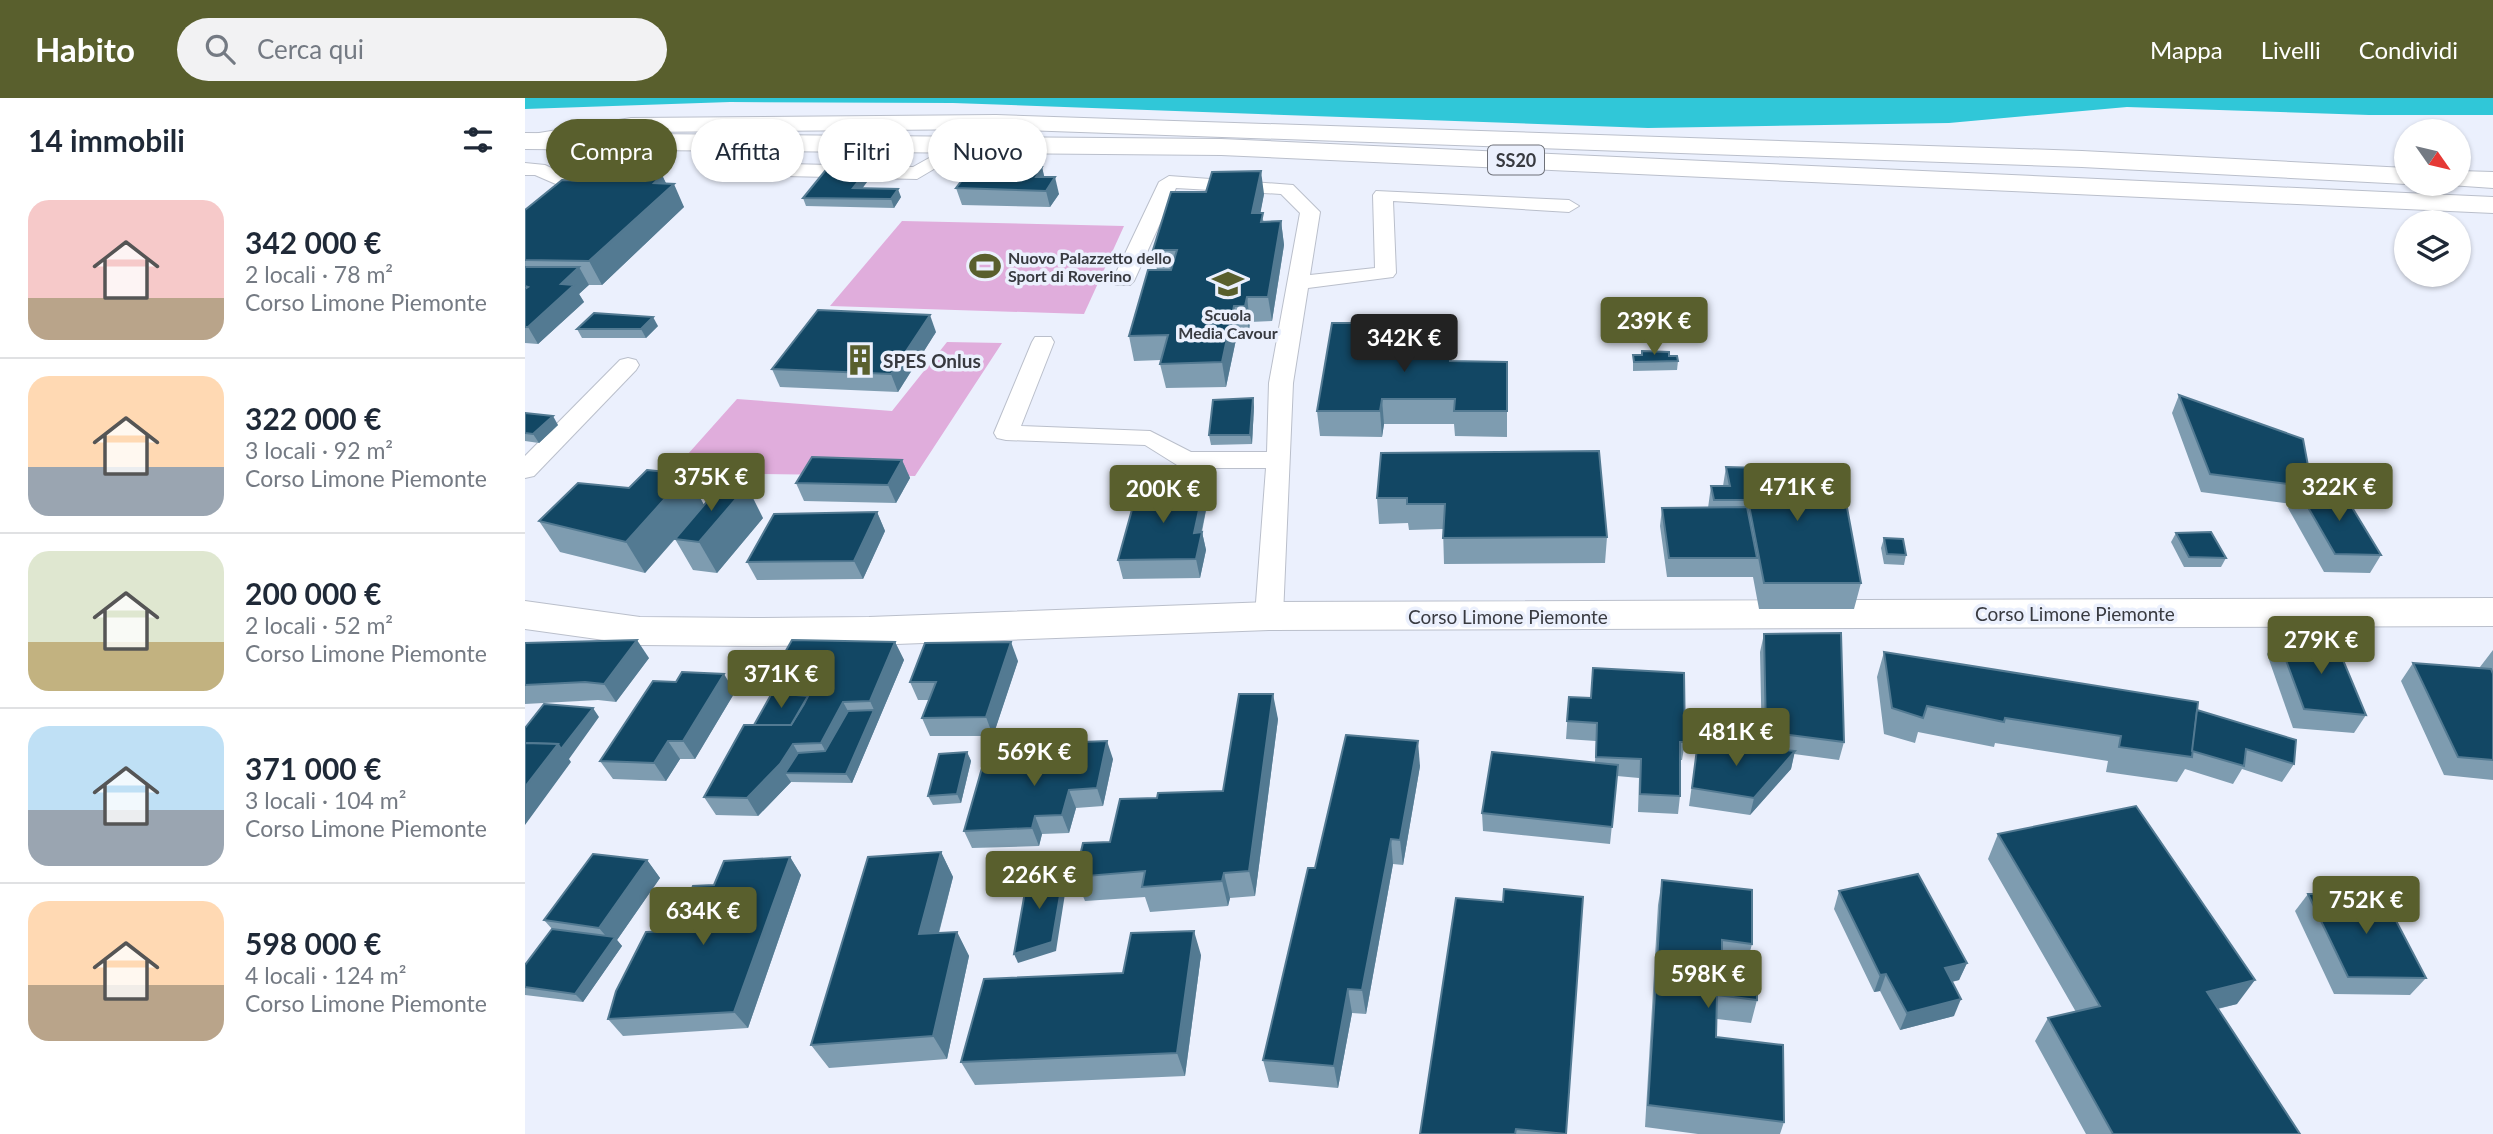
<!DOCTYPE html>
<html lang="it">
<head>
<meta charset="utf-8">
<style>
  :root { --surface:#fff; --page:#f2f2f3; --text:#1f2937; --muted:#747a83; --line:#e0e1e3; --accent:#595f2d }
  body { margin:0; font-family:Lato,sans-serif; background:var(--page); color:var(--text); height:100vh; display:flex; flex-direction:column; font-size:26px; white-space:nowrap }
  * { box-sizing:border-box; margin:0 }
  p { font-size:23px; color:var(--muted) }
  .icon { flex:none; width:38px; height:38px; fill:none; stroke:currentColor; stroke-width:2; stroke-linecap:round; stroke-linejoin:round }
  .map { position:relative; flex:1; overflow:hidden }
  .sheet { display:flex; flex-direction:column; background:var(--surface); width:525px }
  .sheet>* { flex:none }
  .guide { position:absolute; left:21px; top:21px; width:665px; height:63px; display:flex; gap:14px }
  .needle { width:46px; rotate:124deg }
  .tools { position:absolute; left:1869px; top:21px; display:grid; gap:14px }
  .tools a { display:grid; place-items:center; width:77px; height:77px; border-radius:50%; background:var(--surface); box-shadow:0 2px 5px #0004; font-size:35px }
  .price { position:absolute; translate:-50% -60px; padding:0 16px; border-radius:7px; background:var(--accent); color:#fff; font-size:23px; line-height:46px; filter:drop-shadow(0 2px 4px #0008) }
  .price::after { content:''; position:absolute; left:50%; top:42px; width:21px; height:16px; margin-left:-10px; background:inherit; clip-path:polygon(0 0,100% 0,50% 100%) }
  .price.selected { background:#222; color:#fff }
  ul { padding:0; list-style:none }
  li { display:flex; align-items:center; gap:21px; height:175px; padding:0 28px }
  li+li { border-top:2px solid var(--line) }
  li span { display:grid; place-items:center; flex:none; width:196px; height:140px; border-radius:21px; color:#555 }
  li>.icon { margin-inline-start:auto }
  span .icon { width:84px; height:84px; fill:#fffc; stroke-width:1 }
  li b { font-size:30px }
  h2 { display:flex; justify-content:space-between; align-items:center; height:84px; padding:0 28px; font-size:30px }
  .chip { padding:0 24px; border-radius:32px; background:var(--surface); box-shadow:0 2px 5px #0004; font-size:24px; line-height:63px }
  .chip.selected { background:var(--accent); color:#fff }
  header { display:flex; align-items:center; gap:42px; box-sizing:border-box; height:98px; padding:0 35px; background:var(--accent); color:#fff }
  header strong { font-size:33px }
  nav { display:flex; gap:38px; margin-inline-start:auto; font-size:24px }
  .search { width:490px; height:63px; background:var(--page); display:flex; align-items:center; gap:18px; box-sizing:border-box; padding:0 24px; border-radius:38px; color:var(--muted); font-size:26px }
  main { display:flex; flex:1; min-height:0 }
  .map>svg:first-child { display:block }
</style>
</head>
<body>
<header>
<strong>Habito</strong>
<div class="search"><svg class="icon" aria-label="search" viewBox="0 0 24 24"><circle cx="10" cy="10" r="6"/><path d="M15 15l6 6"/></svg>Cerca qui</div>
<nav><a>Mappa</a><a>Livelli</a><a>Condividi</a></nav>
</header>
<main>
<section class="sheet">
<h2>14 immobili<svg class="icon" aria-label="filters" viewBox="0 0 24 24"><path d="M4 7h16M4 17h16"/><circle cx="9" cy="7" r="2"/><circle cx="15" cy="17" r="2"/></svg></h2>
<ul>
<li><span style="background:linear-gradient(#f6c9c9 70%,#b9a48a 0)"><svg class="icon" aria-label="home" viewBox="0 0 24 24"><path d="M3 11l9-7 9 7M6 9v11h12V9"/></svg></span><div><b>342 000 €</b><p>2 locali · 78 m²</p><p>Corso Limone Piemonte</p></div></li>
<li><span style="background:linear-gradient(#ffd9b3 65%,#9aa5b1 0)"><svg class="icon" aria-label="home" viewBox="0 0 24 24"><path d="M3 11l9-7 9 7M6 9v11h12V9"/></svg></span><div><b>322 000 €</b><p>3 locali · 92 m²</p><p>Corso Limone Piemonte</p></div></li>
<li><span style="background:linear-gradient(#dfe7d0 65%,#c2b280 0)"><svg class="icon" aria-label="home" viewBox="0 0 24 24"><path d="M3 11l9-7 9 7M6 9v11h12V9"/></svg></span><div><b>200 000 €</b><p>2 locali · 52 m²</p><p>Corso Limone Piemonte</p></div></li>
<li><span style="background:linear-gradient(#bfe0f5 60%,#9aa5b1 0)"><svg class="icon" aria-label="home" viewBox="0 0 24 24"><path d="M3 11l9-7 9 7M6 9v11h12V9"/></svg></span><div><b>371 000 €</b><p>3 locali · 104 m²</p><p>Corso Limone Piemonte</p></div></li>
<li><span style="background:linear-gradient(#ffd9b3 60%,#b9a48a 0)"><svg class="icon" aria-label="home" viewBox="0 0 24 24"><path d="M3 11l9-7 9 7M6 9v11h12V9"/></svg></span><div><b>598 000 €</b><p>4 locali · 124 m²</p><p>Corso Limone Piemonte</p></div></li>
</ul>
</section>
<div class="map">
<svg width="1968" height="1036" viewBox="0 0 1968 1036">
  <rect width="100%" height="100%" fill="#ebf0fd"/>
  <g fill="#e0addc">
    <polygon points="377,123 599,128 559,216 305,208"/>
    <polygon points="422,244 477,245 390,378 146,375 212,301 367,313"/>
  </g>
  <polygon fill="#30c7d8" points="0,0 1968,0 1968,17 1844,17 1602,9 1424,25 1123,30 428,5 205,4 0,11"/>
  <g fill="none" stroke-linecap="round" stroke-linejoin="round">
    <defs>
      <g id="service">
        <polygon points="204,39 263,66 388,69 438,41 450,41 453,45 392,81 260,78 198,48 195,44 198,40"/>
        <polygon points="0,65 20,67 47,80 50,84 40,90 10,77 0,77"/>
        <polygon points="644,78 768,87 795,114 785,177 850,170 848,97 851,93 1044,102 1054,108 1044,114 868,103 871,175 868,179 783,190 768,285 758,518 754,525 744,528 734,525 730,518 741,370 661,370 652,367 620,347 481,342 472,340 469,335 507,244 510,239 526,239 529,244 496,328 625,333 666,354 742,354 744,285 775,115 756,96 651,90 609,183 605,187 591,187 587,183 634,84"/>
        <polygon points="103,260 111,262 114,267 111,272 9,378 0,380 0,358 95,262"/>
      </g>
      <polygon id="secondary" points="1968,500 1968,528 744,532 344,547 228,548 115,547 0,531 0,503 115,519 228,520 344,519 744,504"/>
      <polygon id="primary" points="0,35 696,41 1968,99 1968,115 696,57 0,51"/>
      <g id="motorway">
        <polygon points="471,17 1557,53 1881,70 1881,86 1557,69 471,31 106,34 14,51 5,48 1,43 5,38 14,35 106,20"/>
        <polygon points="1934,73 1968,74 1968,90 1925,87 1934,86"/>
      </g>
    </defs>
    <use href="#service" stroke="#babfcb" stroke-width="2"/>
    <use href="#secondary" stroke="#babfcb" stroke-width="2"/>
    <use href="#primary" stroke="#babfcb" stroke-width="2"/>
    <use href="#motorway" stroke="#babfcb" stroke-width="2"/>
    <use href="#service" fill="#fff" fill-rule="evenodd"/>
    <use href="#secondary" fill="#fff" fill-rule="evenodd"/>
    <use href="#primary" fill="#fff" fill-rule="evenodd"/>
    <use href="#motorway" fill="#fff" fill-rule="evenodd"/>
  </g>
  <g fill="#7e9cb0">
    <polygon points="359,61 337,90 376,99 369,110 281,108 278,100"/>
    <polygon points="517,69 519,79 534,96 525,109 437,107 431,90 472,78"/>
    <polygon points="137,77 141,86 159,109 77,187 63,187 54,196 59,204 13,246 0,245 0,112 61,83"/>
    <polygon points="739,96 735,115 739,124 756,123 759,147 747,223 725,224 724,232 713,232 701,289 641,290 635,266 636,262 609,263 604,238 632,172 628,152"/>
    <polygon points="133,228 121,240 57,240 52,231"/>
    <polygon points="411,234 373,294 255,289 247,271"/>
    <polygon points="858,246 926,246 927,263 982,264 982,339 930,338 929,326 859,326 857,339 795,338 792,313"/>
    <polygon points="1108,257 1144,258 1153,263 1152,272 1108,273"/>
    <polygon points="1654,297 1787,389 1786,392 1856,457 1845,475 1799,474 1763,410 1766,406 1676,394 1647,315"/>
    <polygon points="728,300 729,309 727,346 686,347 684,337"/>
    <polygon points="0,315 33,327 14,345 0,343"/>
    <polygon points="856,355 1082,439 1080,465 919,466 918,431 884,432 883,425 854,426 852,400"/>
    <polygon points="377,362 385,380 371,405 279,403 271,385"/>
    <polygon points="1201,369 1336,485 1329,511 1234,511 1228,479 1142,479 1135,428 1137,410 1183,410 1186,388 1198,388"/>
    <polygon points="162,376 179,407 238,420 192,475 168,472 150,441 120,475 35,454 14,423 104,390"/>
    <polygon points="682,407 677,434 681,452 675,480 598,481 593,462"/>
    <polygon points="352,414 360,433 338,481 232,482 222,464"/>
    <polygon points="1651,435 1701,460 1696,469 1659,469 1646,444"/>
    <polygon points="1359,440 1381,457 1379,467 1359,466 1356,450"/>
    <polygon points="1239,536 1319,644 1314,662 1269,656 1266,671 1225,717 1164,708 1173,643 1237,650 1235,554"/>
    <polygon points="1752,538 1841,617 1829,635 1768,630 1742,556"/>
    <polygon points="370,544 379,562 327,685 266,684 233,718 191,717 179,699 229,627 247,595 242,586"/>
    <polygon points="0,545 124,560 91,604 73,602 0,606"/>
    <polygon points="1968,552 1968,682 1919,677 1876,583 1888,565 1956,571 1955,569"/>
    <polygon points="1359,554 1672,612 1769,666 1757,684 1717,671 1708,686 1660,671 1652,684 1581,674 1583,663 1470,645 1469,649 1393,634 1390,645 1359,636 1352,579"/>
    <polygon points="493,563 468,638 405,638 397,620 404,602 393,602 385,584"/>
    <polygon points="210,594 170,661 155,661 141,683 88,681 75,663"/>
    <polygon points="1044,599 1160,644 1157,662 1155,662 1155,698 1153,716 1113,714 1114,680 1092,678 1085,746 958,733 957,715 1070,664 1071,643 1041,641"/>
    <polygon points="753,621 730,798 705,800 703,808 625,814 620,799 560,803 550,779 585,744 632,700 698,693"/>
    <polygon points="442,654 446,663 436,705 408,707 403,698"/>
    <polygon points="588,661 578,708 551,710 544,735 517,736 514,748 447,750 439,733 525,668"/>
    <polygon points="895,668 878,767 868,766 841,916 827,915 813,990 744,984 738,962 790,770"/>
    <polygon points="1473,736 1712,906 1693,911 1775,1036 1561,1036 1510,943 1523,920 1551,914 1463,761"/>
    <polygon points="416,754 428,779 414,835 432,834 444,858 422,961 304,970 286,947"/>
    <polygon points="265,759 276,777 223,930 98,938 83,921 150,833 189,787"/>
    <polygon points="122,762 135,780 92,842 97,848 58,904 0,897 0,867 27,831 19,822"/>
    <polygon points="1137,782 1227,846 1222,865 1232,902 1226,925 1192,921 1191,939 1259,1024 1255,1036 1173,1036 1120,1029 1133,807"/>
    <polygon points="1314,793 1442,865 1434,882 1427,884 1429,918 1375,932 1355,893 1349,894 1309,811"/>
    <polygon points="1783,796 1901,880 1885,897 1809,896 1770,813"/>
    <polygon points="931,800 1041,1036 895,1036"/>
    <polygon points="676,857 660,978 450,987 436,964 598,875"/>
  </g>
  <g fill="#537a92">
    <polygon points="357,53 359,61 331,99 328,90"/>
    <polygon points="517,69 521,86 511,79"/>
    <polygon points="736,73 739,96 731,139 727,115"/>
    <polygon points="137,77 144,91 149,86 159,109 77,187 64,163 129,85"/>
    <polygon points="530,79 534,96 525,109 521,93"/>
    <polygon points="373,91 376,99 369,110 366,101"/>
    <polygon points="756,123 759,147 747,223 743,199"/>
    <polygon points="54,169 64,187 54,196 59,204 13,246 3,229 36,186"/>
    <polygon points="722,199 725,224 724,232 720,208"/>
    <polygon points="709,208 713,232 701,289 697,264"/>
    <polygon points="405,217 411,234 373,294 366,276"/>
    <polygon points="128,219 133,228 121,240 116,231"/>
    <polygon points="857,225 859,249 854,246"/>
    <polygon points="728,300 729,309 727,346 725,337"/>
    <polygon points="857,301 859,326 857,339 855,313"/>
    <polygon points="28,318 33,327 14,345 8,336"/>
    <polygon points="377,362 385,380 371,405 363,387"/>
    <polygon points="162,376 179,407 120,475 101,444"/>
    <polygon points="222,388 238,420 192,475 174,444"/>
    <polygon points="679,389 682,407 675,440 677,434 681,452 675,480 671,461 669,435"/>
    <polygon points="352,414 360,433 338,481 329,463"/>
    <polygon points="112,542 124,560 91,604 79,586"/>
    <polygon points="370,544 379,562 327,685 321,676 349,612 345,603"/>
    <polygon points="486,544 493,563 468,638 461,619"/>
    <polygon points="199,576 210,594 170,661 158,643"/>
    <polygon points="748,596 753,621 730,798 724,773"/>
    <polygon points="318,604 328,622 306,663 296,645"/>
    <polygon points="68,610 74,619 44,661 46,664 0,727 0,689 33,646"/>
    <polygon points="143,643 155,661 141,683 129,665"/>
    <polygon points="582,643 588,661 578,708 572,690"/>
    <polygon points="893,643 895,668 878,767 875,742"/>
    <polygon points="268,646 278,664 260,675 266,684 233,718 222,700"/>
    <polygon points="1270,653 1266,671 1225,717 1229,700"/>
    <polygon points="442,654 446,663 436,705 432,696"/>
    <polygon points="544,692 551,710 544,735 537,717"/>
    <polygon points="510,718 517,736 514,748 507,730"/>
    <polygon points="866,741 868,766 841,916 837,892"/>
    <polygon points="416,754 428,779 407,860 394,836"/>
    <polygon points="265,759 276,777 223,930 209,914"/>
    <polygon points="122,762 135,780 92,842 97,848 58,904 50,896 86,844 74,830"/>
    <polygon points="539,774 542,783 531,853 493,865 489,856"/>
    <polygon points="699,775 705,800 703,808 697,783"/>
    <polygon points="669,833 676,857 660,978 652,955"/>
    <polygon points="432,834 444,858 422,961 408,938"/>
    <polygon points="1442,865 1434,882 1412,887 1420,870"/>
    <polygon points="1361,876 1355,893 1349,894 1355,877"/>
    <polygon points="1730,882 1712,906 1665,917 1682,894"/>
    <polygon points="823,891 827,915 813,990 809,968"/>
    <polygon points="1436,901 1429,918 1375,932 1382,915"/>
  </g>
  <g fill="#124764" stroke="#537a92" stroke-width="2">
    <polygon points="317,52 357,53 328,90 373,91 366,101 278,100"/>
    <polygon points="479,68 517,69 511,79 530,79 521,93 431,90 441,77 472,78"/>
    <polygon points="736,73 727,115 738,115 736,124 756,123 743,199 722,199 720,208 709,208 697,264 635,266 643,237 604,238 623,172 646,172 652,152 628,152 646,94 681,94 687,74"/>
    <polygon points="72,74 137,77 129,85 149,86 64,163 0,162 0,112 37,82 61,83"/>
    <polygon points="0,169 54,169 36,186 49,187 3,229 0,229 0,191 3,189 0,188"/>
    <polygon points="293,212 405,217 366,276 247,271"/>
    <polygon points="69,215 128,219 116,231 52,231"/>
    <polygon points="807,225 857,225 854,246 926,246 925,263 982,264 982,313 929,313 930,301 857,301 855,313 792,313"/>
    <polygon points="1117,253 1144,254 1144,258 1152,258 1153,263 1109,264 1108,257 1117,257"/>
    <polygon points="1654,297 1778,341 1787,389 1685,376"/>
    <polygon points="728,300 725,337 684,337 688,302"/>
    <polygon points="0,315 28,318 8,336 0,335"/>
    <polygon points="1074,353 1082,439 918,440 920,406 882,406 882,400 852,400 856,355"/>
    <polygon points="287,359 377,362 363,387 271,385"/>
    <polygon points="1201,369 1315,372 1336,485 1239,485 1223,402 1189,402 1186,388 1205,388"/>
    <polygon points="122,372 162,376 101,444 14,423 53,385 104,390"/>
    <polygon points="197,386 222,388 174,444 150,441"/>
    <polygon points="679,389 669,435 677,434 671,461 593,462 613,390"/>
    <polygon points="1773,392 1817,393 1856,457 1810,456"/>
    <polygon points="1222,409 1232,460 1144,460 1137,410"/>
    <polygon points="352,414 329,463 222,464 249,416"/>
    <polygon points="1686,434 1701,460 1664,459 1651,435"/>
    <polygon points="1359,440 1378,441 1381,457 1362,456"/>
    <polygon points="1316,535 1319,644 1241,634 1239,536"/>
    <polygon points="1752,538 1810,543 1841,617 1779,611"/>
    <polygon points="112,542 79,586 60,584 0,587 0,545"/>
    <polygon points="267,542 370,544 345,603 318,604 296,645 268,646 255,666 222,700 179,699 219,627 266,627 279,606 287,589 242,586"/>
    <polygon points="486,544 461,619 397,620 411,584 385,584 400,545"/>
    <polygon points="1359,554 1673,604 1667,659 1594,649 1596,638 1480,620 1479,624 1402,608 1398,620 1367,610"/>
    <polygon points="1888,565 1966,571 1968,576 1968,662 1933,659"/>
    <polygon points="1068,570 1159,575 1160,644 1155,644 1155,698 1115,696 1116,661 1071,659 1072,625 1042,623 1044,599 1066,600"/>
    <polygon points="157,574 199,576 158,643 143,643 129,665 75,663 128,583 151,584"/>
    <polygon points="247,595 283,598 266,627 229,627"/>
    <polygon points="714,596 748,596 724,773 699,775 697,783 617,789 620,773 550,779 558,745 585,744 595,701 632,700 633,695 698,693"/>
    <polygon points="19,606 68,610 36,651 33,646 0,645 0,630"/>
    <polygon points="349,612 321,676 260,675 273,655 300,653 323,613"/>
    <polygon points="1672,612 1771,642 1769,666 1721,651 1719,668 1667,653"/>
    <polygon points="821,637 893,643 875,742 866,741 837,892 823,891 809,968 738,962 783,770 790,770"/>
    <polygon points="582,643 572,690 544,692 537,717 510,718 507,730 439,733 457,670 525,668 531,645"/>
    <polygon points="1173,643 1270,653 1229,700 1167,690"/>
    <polygon points="0,645 33,646 0,689"/>
    <polygon points="442,654 432,696 403,698 414,656"/>
    <polygon points="967,654 1093,667 1087,729 957,715"/>
    <polygon points="1611,708 1730,882 1682,894 1775,1036 1588,1036 1523,920 1575,908 1473,736"/>
    <polygon points="416,754 394,836 432,834 408,938 286,947 343,759"/>
    <polygon points="68,756 122,762 74,830 19,822"/>
    <polygon points="265,759 209,914 83,921 91,893 121,834 150,833 168,788 189,787 199,763"/>
    <polygon points="539,774 527,844 489,856 503,777"/>
    <polygon points="1393,776 1442,865 1420,870 1436,901 1382,915 1361,876 1355,877 1314,793"/>
    <polygon points="1137,782 1227,792 1227,846 1197,842 1197,862 1232,866 1232,902 1192,897 1191,939 1258,947 1259,1024 1123,1007"/>
    <polygon points="979,791 1058,799 1041,1036 991,1031 990,1036 895,1036 931,800 978,804"/>
    <polygon points="1783,796 1857,796 1901,880 1823,879"/>
    <polygon points="27,831 90,839 50,896 0,889 0,867"/>
    <polygon points="669,833 652,955 436,964 459,881 598,875 606,835"/>
  </g>
  <defs>
    <symbol id="stadium-bare" viewBox="-9 -9 18 18"><path d="M0-5a6.5 5 0 1 0 0 10a6.5 5 0 1 0 0-10ZM-3.5-1.8h7v3.6h-7Z" fill="#595f2d" stroke="#ebf0fd" stroke-width="2.5" paint-order="stroke"/></symbol>
    <symbol id="school-bare" viewBox="-9 -9 18 18"><path d="M0-5L7-2L0 1L-7-2ZM-4 1L0 2.5L4 1V4Q0 6-4 4Z" fill="#595f2d" stroke="#ebf0fd" stroke-width="2.5" paint-order="stroke"/></symbol>
    <symbol id="building-bare" viewBox="-9 -9 18 18"><path d="M-4-6H4V6H1V3H-1V6H-4ZM-2.5-4.3h1.7v1.8h-1.7ZM.8-4.3h1.7v1.8H.8ZM-2.5-1h1.7V.8h-1.7ZM.8-1h1.7V.8H.8Z" fill="#595f2d" stroke="#ebf0fd" stroke-width="2.5" paint-order="stroke"/></symbol>
  </defs>
  <g fill-rule="evenodd">
    <use href="#stadium-bare" x="438" y="146" width="44" height="44"/>
    <use href="#school-bare" x="681" y="164" width="44" height="44"/>
    <use href="#building-bare" x="313" y="240" width="44" height="44"/>
  </g>
  <g text-anchor="middle" dominant-baseline="central" stroke-width="7" stroke-linejoin="round" paint-order="stroke">
    <g font-size="16" font-weight="bold" fill="#383a40" stroke="#ebf0fd" text-anchor="start">
      <text x="483" y="159">Nuovo Palazzetto dello<tspan x="483" dy="18">Sport di Roverino</tspan></text>
      <text x="703" y="216" text-anchor="middle">Scuola<tspan x="703" dy="18">Media Cavour</tspan></text>
    </g>
    <rect fill="#ebf0fd" stroke="#6e7179" stroke-width="2" x="963" y="47.5" width="56" height="29" rx="5"/>
    <g font-size="18" font-weight="bold" fill="#383a40">
      <text x="991" y="62">SS20</text>
    </g>
    <g font-size="19" font-weight="bold" fill="#383a40" stroke="#ebf0fd" text-anchor="start">
      <text x="358" y="262">SPES Onlus</text>
    </g>
    <g font-size="19" fill="#383a40" stroke="#ebf0fd">
      <text x="1550" y="515">Corso Limone Piemonte</text>
      <text x="983" y="518">Corso Limone Piemonte</text>
    </g>
  </g>
</svg>
<div class="tools">
<a><svg class="needle" viewBox="-14 -14 28 28"><path d="M0-13l5 13h-10z" fill="#e53935"/><path d="M0 13l5-13h-10z" fill="#747a83"/></svg></a>
<a><svg class="icon" aria-label="layers" viewBox="0 0 24 24"><path d="M12 4l9 5-9 5-9-5zM3 14l9 5 9-5"/></svg></a>
</div>
<b class="price" style="left:1129px;top:259px">239K €</b>
<b class="price selected" style="left:879px;top:276px">342K €</b>
<b class="price" style="left:186px;top:415px">375K €</b>
<b class="price" style="left:1272px;top:425px">471K €</b>
<b class="price" style="left:1814px;top:425px">322K €</b>
<b class="price" style="left:638px;top:427px">200K €</b>
<b class="price" style="left:1796px;top:578px">279K €</b>
<b class="price" style="left:256px;top:612px">371K €</b>
<b class="price" style="left:1211px;top:670px">481K €</b>
<b class="price" style="left:509px;top:690px">569K €</b>
<b class="price" style="left:514px;top:813px">226K €</b>
<b class="price" style="left:1841px;top:838px">752K €</b>
<b class="price" style="left:178px;top:849px">634K €</b>
<b class="price" style="left:1183px;top:912px">598K €</b>
<div class="guide">
<a class="chip selected">Compra</a>
<a class="chip">Affitta</a>
<a class="chip">Filtri</a>
<a class="chip">Nuovo</a>
</div>
</div>
</main>
</body>
</html>
